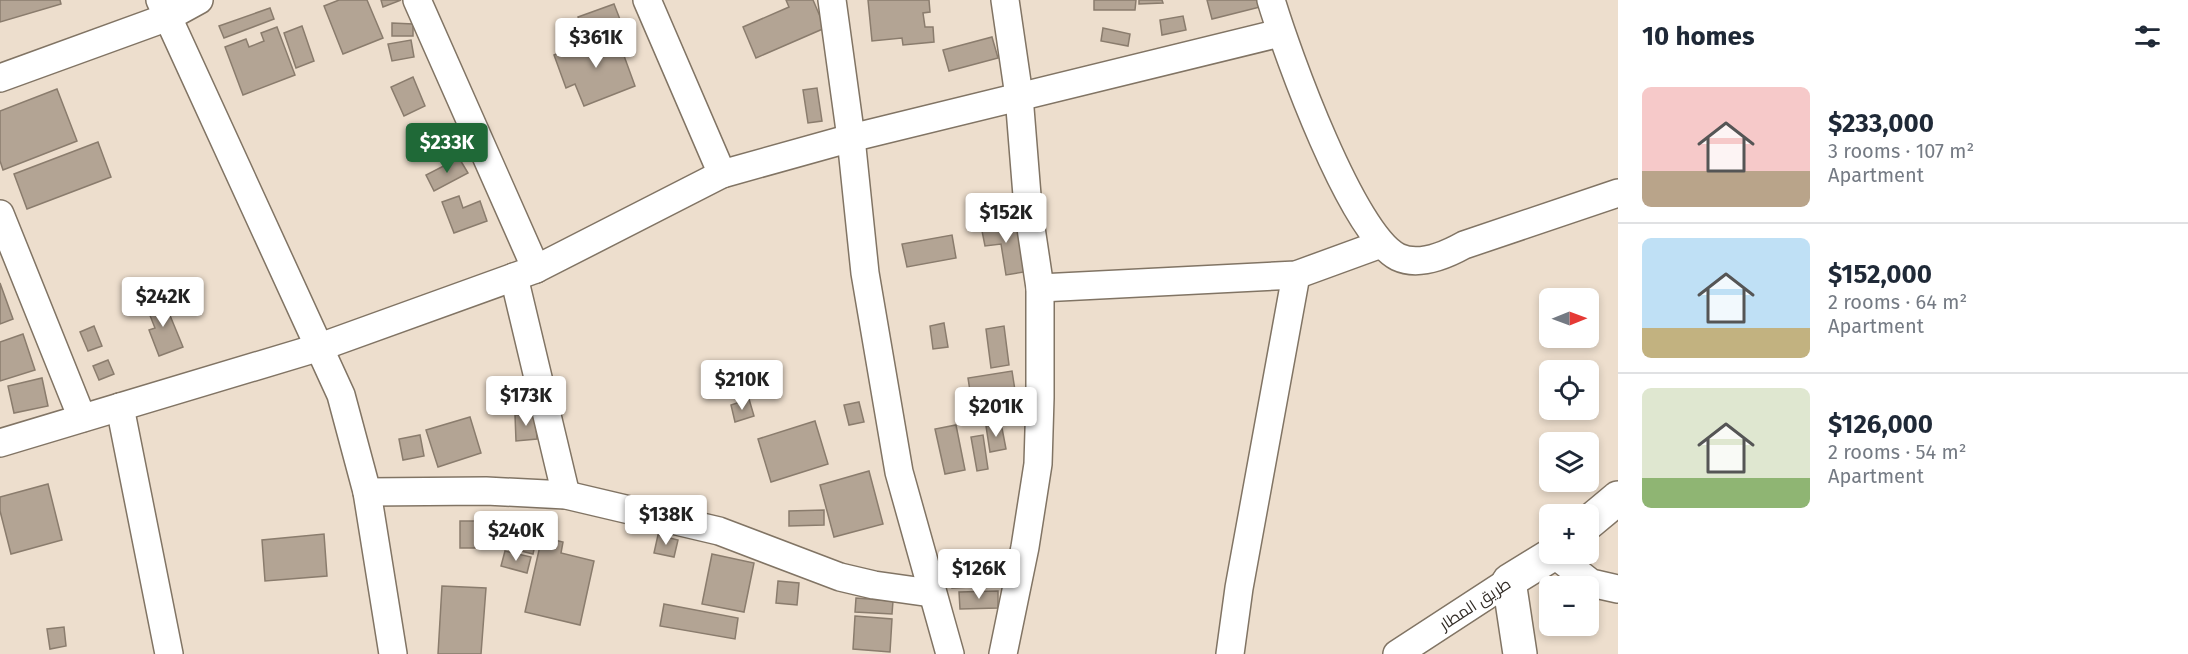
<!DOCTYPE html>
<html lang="en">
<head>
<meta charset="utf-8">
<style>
  :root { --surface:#fff; --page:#f2f2f3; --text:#1f2937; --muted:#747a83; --line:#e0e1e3; --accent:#1f6937 }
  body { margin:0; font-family:"Fira Sans",Cairo,sans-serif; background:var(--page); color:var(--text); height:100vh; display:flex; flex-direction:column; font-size:22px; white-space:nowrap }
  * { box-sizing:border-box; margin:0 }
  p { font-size:20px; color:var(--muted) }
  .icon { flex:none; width:33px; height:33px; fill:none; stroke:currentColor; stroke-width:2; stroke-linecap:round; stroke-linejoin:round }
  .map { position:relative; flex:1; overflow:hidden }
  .panel { display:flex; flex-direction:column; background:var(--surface); width:570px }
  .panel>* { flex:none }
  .needle { width:39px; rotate:89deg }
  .controls { position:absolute; left:1539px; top:288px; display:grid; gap:12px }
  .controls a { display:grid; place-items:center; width:60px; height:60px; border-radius:9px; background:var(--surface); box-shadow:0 3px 9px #0003; font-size:30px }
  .price { position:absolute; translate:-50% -51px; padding:0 14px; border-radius:6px; background:#fff; color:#222; font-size:20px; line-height:39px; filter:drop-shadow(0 2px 3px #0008) }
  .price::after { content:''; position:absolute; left:50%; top:36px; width:18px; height:14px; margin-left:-9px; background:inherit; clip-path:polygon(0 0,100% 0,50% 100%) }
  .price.current { background:var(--accent); color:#fff }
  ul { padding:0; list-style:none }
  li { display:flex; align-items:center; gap:18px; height:150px; padding:0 24px }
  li+li { border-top:2px solid var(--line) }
  li span { display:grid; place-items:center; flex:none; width:168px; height:120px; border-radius:9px; color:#555 }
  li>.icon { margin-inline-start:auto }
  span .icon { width:72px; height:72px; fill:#fffc; stroke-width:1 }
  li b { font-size:26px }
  h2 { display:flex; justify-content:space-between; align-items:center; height:72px; padding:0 24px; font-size:26px }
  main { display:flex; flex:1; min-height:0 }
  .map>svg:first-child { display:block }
</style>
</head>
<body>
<main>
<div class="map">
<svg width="1618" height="654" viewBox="0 0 1618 654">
  <rect width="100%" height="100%" fill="#eddecd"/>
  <g fill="#b3a494" stroke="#8a7c6d" stroke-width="1.5">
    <polygon points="0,0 60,0 61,4 0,22"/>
    <polygon points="339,0 367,0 383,38 343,54 324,6"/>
    <polygon points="381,0 401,0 383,7"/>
    <polygon points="786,0 813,0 825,28 756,58 743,27 789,7"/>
    <polygon points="868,0 929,0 930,12 923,13 925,27 933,27 934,42 903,45 902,38 872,41"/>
    <polygon points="1094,0 1136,0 1135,10 1094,10"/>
    <polygon points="1139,0 1162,0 1163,3 1139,4"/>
    <polygon points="1207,0 1258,0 1260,7 1212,19"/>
    <polygon points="614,4 621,22 585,36 578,17"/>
    <polygon points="270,8 274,19 224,38 219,26"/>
    <polygon points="1183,16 1186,30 1162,35 1160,20"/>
    <polygon points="392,23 413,24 413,36 392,36"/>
    <polygon points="302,26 314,61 296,68 284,33"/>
    <polygon points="277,27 295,75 243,95 225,47 246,39 249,47 264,41 261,33"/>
    <polygon points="1103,28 1130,34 1128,46 1101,41"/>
    <polygon points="615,31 635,86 584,106 575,84 566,88 554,55"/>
    <polygon points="992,37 998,58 949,71 943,50"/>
    <polygon points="411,40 414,57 392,61 388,44"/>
    <polygon points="413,77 425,106 404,116 391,87"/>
    <polygon points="817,88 822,121 808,123 803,90"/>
    <polygon points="57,89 77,141 3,170 0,161 0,111"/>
    <polygon points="98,142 111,177 27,209 14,174"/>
    <polygon points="459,158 468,173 434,191 426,175"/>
    <polygon points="459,196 463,208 480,201 487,221 454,233 442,202"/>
    <polygon points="1016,221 1024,272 1006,275 1001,244 985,246 981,226"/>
    <polygon points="952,235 956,258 907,267 902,244"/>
    <polygon points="0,283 13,319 0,324"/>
    <polygon points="162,296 183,347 159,356 149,330 155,328 145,303"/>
    <polygon points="944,323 948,347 933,349 930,326"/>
    <polygon points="94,326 102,346 88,351 80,332"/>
    <polygon points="1004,326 1009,365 991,368 986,329"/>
    <polygon points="23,334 35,370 0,381 0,342"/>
    <polygon points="108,360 114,374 99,380 93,366"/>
    <polygon points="1012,371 1019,416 975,423 968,378"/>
    <polygon points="42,378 48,406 14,413 8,386"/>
    <polygon points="749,399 754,416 735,422 731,405"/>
    <polygon points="859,402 864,422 849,425 844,405"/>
    <polygon points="535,413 537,439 516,441 515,415"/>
    <polygon points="470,417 481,453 438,467 426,430"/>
    <polygon points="815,421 828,464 771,482 758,439"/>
    <polygon points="1001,423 1006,449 990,452 986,426"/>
    <polygon points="956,425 965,470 945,474 935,429"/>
    <polygon points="420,435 424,456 403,460 399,439"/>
    <polygon points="983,435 988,469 977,471 971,437"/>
    <polygon points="869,471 883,524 834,537 820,485"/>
    <polygon points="48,484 62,540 11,554 0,511 0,497"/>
    <polygon points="824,510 824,525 789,526 789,511"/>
    <polygon points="502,512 515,513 513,536 500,535"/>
    <polygon points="524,518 540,522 533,554 517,550"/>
    <rect x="460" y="521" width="26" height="27"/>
    <polygon points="324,534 327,576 265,581 262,540"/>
    <polygon points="658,535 678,540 674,557 654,553"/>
    <polygon points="542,537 563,542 561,553 594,561 580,625 525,612"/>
    <polygon points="505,551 531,557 527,573 501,566"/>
    <polygon points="712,554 754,563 744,612 702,604"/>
    <polygon points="951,564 968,564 970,587 952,588"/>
    <polygon points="778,581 799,583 797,605 776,603"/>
    <polygon points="442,586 486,588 481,654 438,654"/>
    <polygon points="998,591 998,608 960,609 959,592"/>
    <polygon points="856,598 893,601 892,614 855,612"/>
    <polygon points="664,604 738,618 735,639 660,626"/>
    <polygon points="855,616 892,619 890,652 853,649"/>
    <polygon points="64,627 66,646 50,649 47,629"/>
  </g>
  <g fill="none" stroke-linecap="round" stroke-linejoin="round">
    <defs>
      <g id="minor">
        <polyline points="160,0 341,395 367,492 393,654"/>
        <polyline points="417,0 536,269"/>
        <polyline points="647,0 722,174"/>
        <polyline points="832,0 851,138 865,273 899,472 950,654"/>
        <path d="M1271 0C1287 53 1352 234 1398 257 1419 267 1446 255 1464 245L1618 193"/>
        <polyline points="0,78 168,17 199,0"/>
        <polyline points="0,214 82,418"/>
        <polyline points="514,277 566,495"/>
        <polyline points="1040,288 1296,275 1381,244"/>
        <polyline points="120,407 169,654"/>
        <polyline points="0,443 320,347 514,277 536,269 722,174 851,138 1280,33"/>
        <polyline points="367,492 486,491 566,495 719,531 840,577 874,585 931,593"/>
        <polyline points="1554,554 1591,583 1618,589"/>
        <polyline points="1003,654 1025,547 1038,464 1040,398 1040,288 1028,208 1019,96 1005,0"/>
        <polyline points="1230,654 1239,588 1296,275"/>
        <polyline points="1397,654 1509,581"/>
      </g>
      <g id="major">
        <polyline points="1588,523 1618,498"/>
        <polyline points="1520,654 1509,581 1553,554"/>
      </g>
    </defs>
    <use href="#minor" stroke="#817464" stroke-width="30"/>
    <use href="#major" stroke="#817464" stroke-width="36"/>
    <use href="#minor" stroke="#fff" stroke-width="27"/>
    <use href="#major" stroke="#fff" stroke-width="33"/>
  </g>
  <g text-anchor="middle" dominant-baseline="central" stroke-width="5" stroke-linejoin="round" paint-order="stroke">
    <g font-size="16" fill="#312b25" stroke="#fff">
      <text transform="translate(1475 604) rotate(-33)">طريق المطار</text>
    </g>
  </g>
</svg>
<div class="controls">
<a><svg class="needle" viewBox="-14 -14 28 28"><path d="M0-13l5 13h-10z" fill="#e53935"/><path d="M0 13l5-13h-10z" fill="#747a83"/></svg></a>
<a><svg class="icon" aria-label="locate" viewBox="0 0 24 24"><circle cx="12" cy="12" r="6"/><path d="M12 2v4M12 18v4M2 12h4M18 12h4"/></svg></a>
<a><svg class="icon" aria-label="layers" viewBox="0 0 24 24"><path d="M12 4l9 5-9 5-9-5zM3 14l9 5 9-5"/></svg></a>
<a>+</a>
<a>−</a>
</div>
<b class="price" style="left:596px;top:69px">$361K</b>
<b class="price current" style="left:447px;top:174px">$233K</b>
<b class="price" style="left:1006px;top:244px">$152K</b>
<b class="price" style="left:163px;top:328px">$242K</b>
<b class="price" style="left:742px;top:411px">$210K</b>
<b class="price" style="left:526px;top:427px">$173K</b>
<b class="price" style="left:996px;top:438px">$201K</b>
<b class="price" style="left:666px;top:546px">$138K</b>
<b class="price" style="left:516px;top:562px">$240K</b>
<b class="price" style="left:979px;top:600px">$126K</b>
</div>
<section class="panel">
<h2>10 homes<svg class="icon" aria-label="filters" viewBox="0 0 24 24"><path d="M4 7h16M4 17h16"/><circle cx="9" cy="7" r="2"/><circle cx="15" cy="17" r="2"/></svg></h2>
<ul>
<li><span style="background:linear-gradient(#f6c9c9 70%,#b9a48a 0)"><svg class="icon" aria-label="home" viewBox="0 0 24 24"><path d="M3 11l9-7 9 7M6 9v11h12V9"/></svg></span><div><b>$233,000</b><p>3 rooms · 107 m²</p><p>Apartment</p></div></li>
<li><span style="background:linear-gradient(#bfe0f5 75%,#c2b280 0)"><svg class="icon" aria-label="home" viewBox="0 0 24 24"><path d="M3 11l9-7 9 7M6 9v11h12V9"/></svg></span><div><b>$152,000</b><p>2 rooms · 64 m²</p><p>Apartment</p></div></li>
<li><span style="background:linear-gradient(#dfe7d0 75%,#8fb573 0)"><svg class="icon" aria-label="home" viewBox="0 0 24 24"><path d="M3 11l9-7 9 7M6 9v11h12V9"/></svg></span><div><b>$126,000</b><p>2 rooms · 54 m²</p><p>Apartment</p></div></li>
</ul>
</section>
</main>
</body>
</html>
